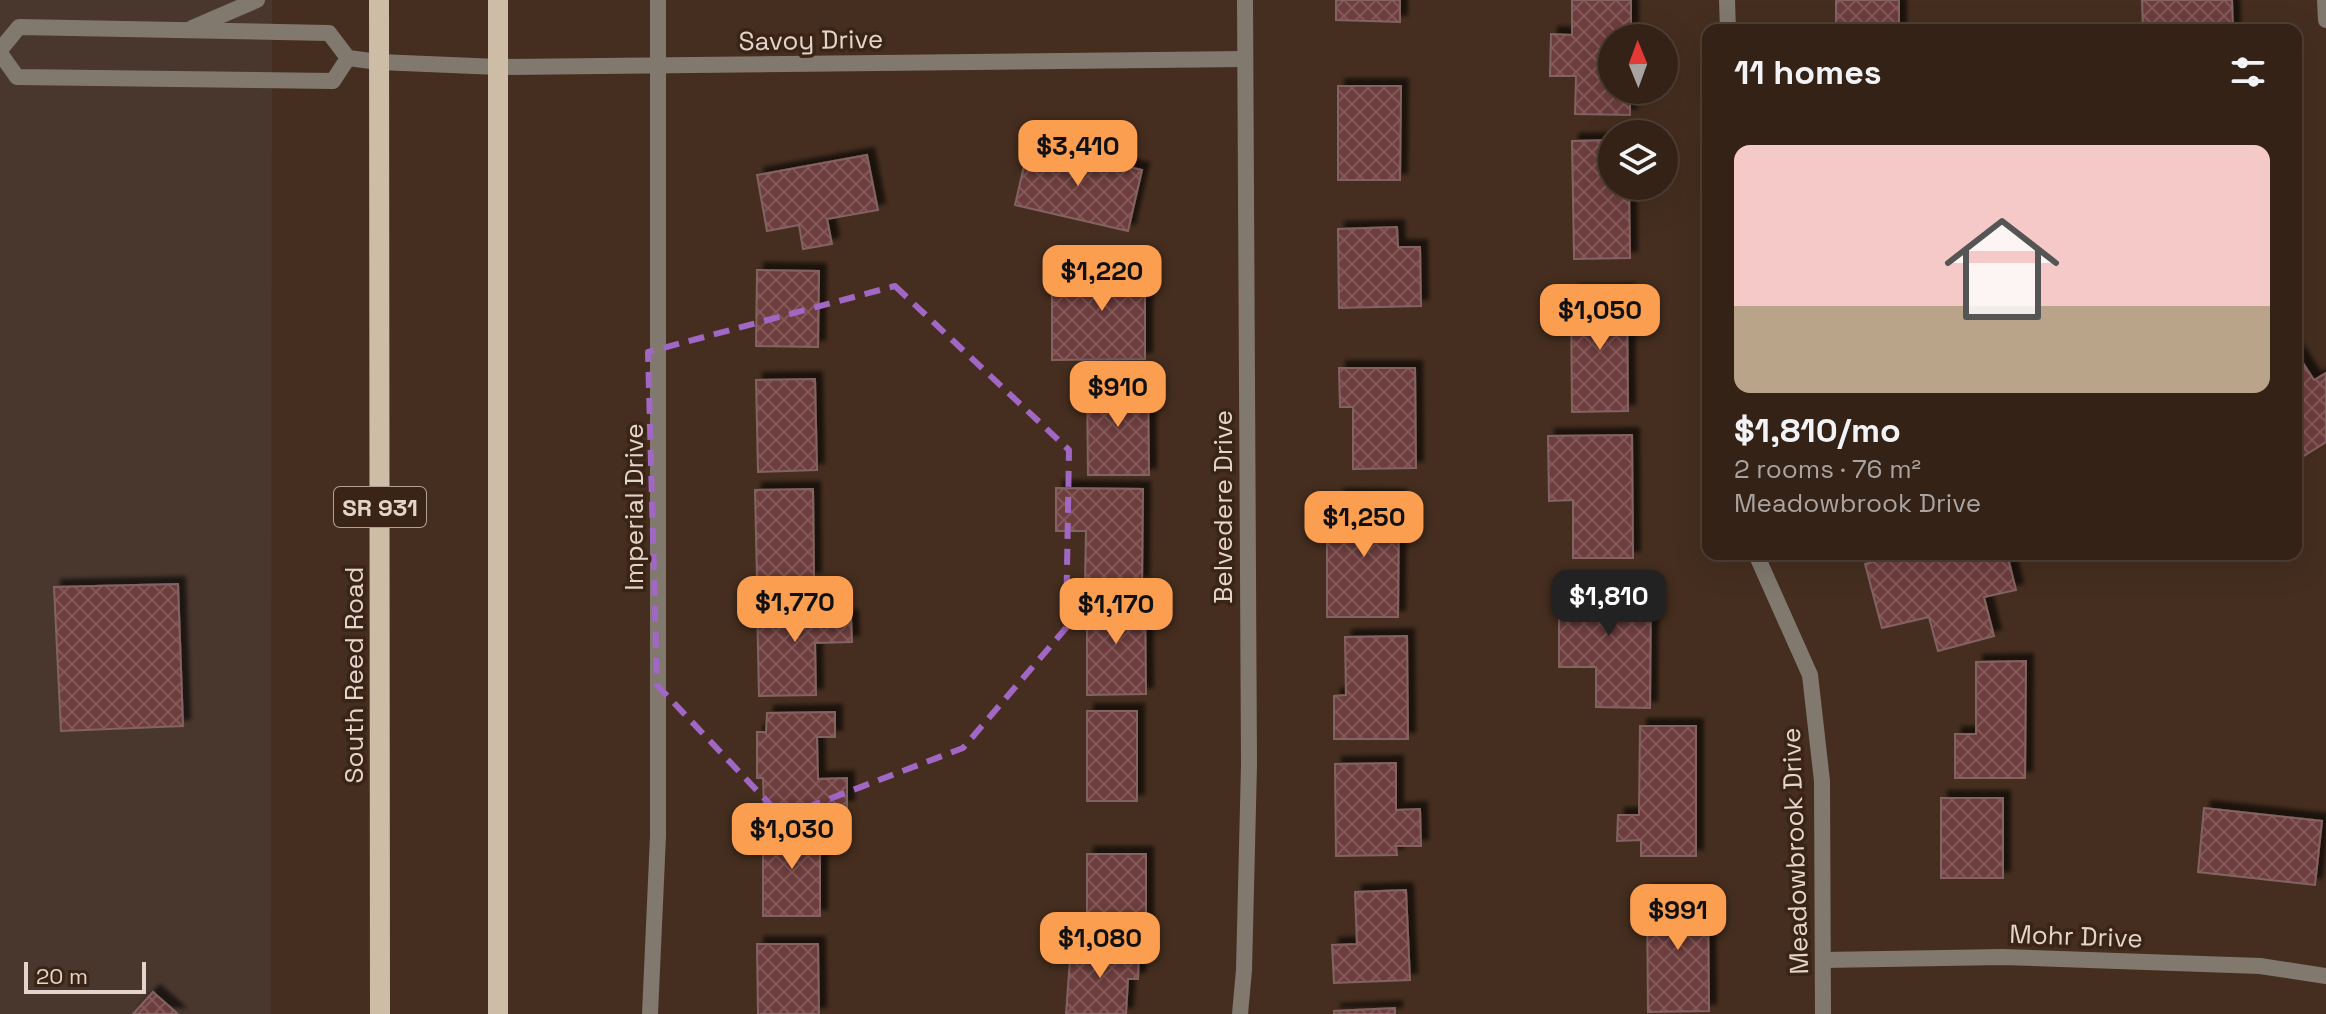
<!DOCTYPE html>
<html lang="en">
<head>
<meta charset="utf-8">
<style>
  :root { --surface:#342217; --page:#3c2a20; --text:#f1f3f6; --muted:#a9a4a1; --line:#4e3f36; --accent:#fb9e50 }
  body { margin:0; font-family:"Space Grotesk",sans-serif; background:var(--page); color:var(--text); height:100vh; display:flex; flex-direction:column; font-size:30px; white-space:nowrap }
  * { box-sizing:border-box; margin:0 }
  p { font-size:26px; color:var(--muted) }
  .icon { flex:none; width:44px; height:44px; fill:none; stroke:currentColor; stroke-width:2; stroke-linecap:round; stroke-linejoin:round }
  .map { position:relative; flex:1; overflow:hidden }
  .side { position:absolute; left:1702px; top:24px; width:600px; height:536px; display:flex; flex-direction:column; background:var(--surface); border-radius:16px; box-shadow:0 8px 32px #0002,0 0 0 2px var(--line) }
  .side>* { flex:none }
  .needle { width:52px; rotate:359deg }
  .tools { position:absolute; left:1598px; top:24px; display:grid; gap:16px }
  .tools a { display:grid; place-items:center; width:80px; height:80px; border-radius:50%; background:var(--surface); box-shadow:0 8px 32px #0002,0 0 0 2px var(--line); font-size:40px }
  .scale { position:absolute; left:24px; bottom:20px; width:122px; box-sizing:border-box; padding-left:8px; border:4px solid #e4d5cc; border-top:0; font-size:22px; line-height:28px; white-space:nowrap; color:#e4d5cc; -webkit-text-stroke:6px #3a2415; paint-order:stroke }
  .price { position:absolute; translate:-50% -68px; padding:0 18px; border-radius:16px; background:var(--accent); color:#111; font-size:26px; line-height:52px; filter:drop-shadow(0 2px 4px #0008) }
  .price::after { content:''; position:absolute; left:50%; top:48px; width:24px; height:18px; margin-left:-12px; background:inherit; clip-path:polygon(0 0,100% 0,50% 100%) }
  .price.current { background:#222; color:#fff }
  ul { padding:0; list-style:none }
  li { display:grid; align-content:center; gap:16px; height:424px; padding:0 32px }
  li span { display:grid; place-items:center; height:248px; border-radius:16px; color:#555 }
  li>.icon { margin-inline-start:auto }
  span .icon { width:144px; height:144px; fill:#fffc; stroke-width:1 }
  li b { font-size:34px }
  h2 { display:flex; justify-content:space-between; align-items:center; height:96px; padding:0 32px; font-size:34px }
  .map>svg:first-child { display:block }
</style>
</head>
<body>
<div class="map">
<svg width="2326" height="1014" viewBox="0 0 2326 1014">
  <defs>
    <pattern id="building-cross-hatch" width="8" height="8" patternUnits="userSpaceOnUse" patternTransform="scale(2)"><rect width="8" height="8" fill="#6e3e3d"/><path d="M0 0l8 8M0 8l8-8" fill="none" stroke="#835958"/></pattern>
    <filter id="shadow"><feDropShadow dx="7" dy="-7" stdDeviation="2" flood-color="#0009"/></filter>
  </defs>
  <rect width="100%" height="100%" fill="#452e1f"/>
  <polygon fill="#49372e" points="0,0 272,0 271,1014 0,1014"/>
  <g fill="url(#building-cross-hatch)" stroke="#836362" stroke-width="2" filter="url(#shadow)">
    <polygon points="1336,0 1400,0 1400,22 1336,20"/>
    <polygon points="1572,0 1631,0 1631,38 1612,38 1612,90 1630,90 1630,115 1575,114 1576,76 1550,76 1551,34 1572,35"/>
    <rect x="1836" y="0" width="63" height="30"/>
    <polygon points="2142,0 2232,0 2233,30 2143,30"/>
    <polygon points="1338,86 1401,86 1400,180 1338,180"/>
    <polygon points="1612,140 1612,186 1629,186 1630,258 1574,259 1572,141"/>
    <polygon points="1029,144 1142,170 1128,231 1015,205"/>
    <polygon points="867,155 878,210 827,219 832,244 803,249 799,225 767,231 757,175"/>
    <polygon points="1397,227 1398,247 1420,247 1421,306 1339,308 1338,229"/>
    <polygon points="1145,257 1145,359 1052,360 1052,287 1086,287 1086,258"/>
    <polygon points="757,270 819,271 818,347 756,346"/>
    <polygon points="1627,291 1628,411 1572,412 1571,292"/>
    <polygon points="2296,352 2314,380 2326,373 2326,442 2299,459 2296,455"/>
    <polygon points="1339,368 1415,368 1416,468 1353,469 1353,407 1340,407"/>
    <polygon points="815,379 817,470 758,472 756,380"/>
    <polygon points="1148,382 1149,475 1088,475 1087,383"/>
    <polygon points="1632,435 1633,558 1573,558 1573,500 1549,501 1548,436"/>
    <polygon points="1056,488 1143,489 1142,583 1085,582 1086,531 1056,531"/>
    <polygon points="813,489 814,579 757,580 755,490"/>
    <polygon points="1338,496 1399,497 1398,617 1327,617 1327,530 1338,530"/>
    <polygon points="1904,554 2007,554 2016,590 1984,597 1994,636 1938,651 1929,617 1882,628 1865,564"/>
    <polygon points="1559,581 1651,582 1650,708 1596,707 1596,667 1559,667"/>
    <polygon points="178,584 183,726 61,731 54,587"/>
    <polygon points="1145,597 1146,694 1087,695 1087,598"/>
    <polygon points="830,601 831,618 851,617 852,642 815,643 816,695 759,696 757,602"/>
    <polygon points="1407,636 1408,739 1334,739 1334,696 1346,695 1345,637"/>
    <polygon points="2026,661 2025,778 1955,778 1955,734 1976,734 1976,662"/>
    <rect x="1087" y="711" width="50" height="90"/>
    <polygon points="835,712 835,737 817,737 818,779 847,778 847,807 764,808 763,778 757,778 757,732 766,732 767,713"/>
    <polygon points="1640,726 1696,726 1696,856 1641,856 1641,840 1617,841 1618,815 1639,815"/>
    <polygon points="1396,763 1396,810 1420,809 1421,846 1396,846 1397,855 1336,856 1335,764"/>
    <rect x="1941" y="798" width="62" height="80"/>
    <polygon points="2204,808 2322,821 2315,885 2198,872"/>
    <rect x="763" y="826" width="57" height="90"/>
    <rect x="1087" y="854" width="59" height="70"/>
    <polygon points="1406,890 1410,980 1334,983 1332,945 1357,944 1355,892"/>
    <polygon points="1647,892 1708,892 1709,1011 1648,1012"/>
    <polygon points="757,944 818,944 819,1014 758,1014"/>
    <polygon points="1071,946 1139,950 1138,979 1128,979 1126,1014 1066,1014"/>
    <polygon points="153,992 178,1014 133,1014"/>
    <polygon points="1395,1008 1395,1014 1334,1014 1334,1011"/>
  </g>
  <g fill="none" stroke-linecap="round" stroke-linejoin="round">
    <g stroke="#81796e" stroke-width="16">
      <polyline points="192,28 257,0"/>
      <polyline points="0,50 19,27 329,33 348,58 379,62"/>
      <polyline points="0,53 17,77 333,81 348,58"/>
    </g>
    <g stroke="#81796e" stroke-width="16">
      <polyline points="1727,0 1728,30"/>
      <polyline points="2325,0 2326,20"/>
      <polyline points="379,62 498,67 1244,59"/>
      <polyline points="1756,554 1810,675 1822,781 1823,1014"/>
      <polyline points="1823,960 2003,957 2260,966 2326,976"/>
      <polyline points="650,1014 658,836 658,0"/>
      <polyline points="1240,1014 1244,970 1249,765 1245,0"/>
    </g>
    <g stroke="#cdbda7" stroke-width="20">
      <polyline points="379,0 380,1014"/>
      <polyline points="498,1014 498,0"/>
    </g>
  </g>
  <path fill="none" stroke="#a067c4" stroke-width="6" stroke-dasharray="16 10" stroke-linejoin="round" d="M895 286 1069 450 1066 628 963 748 782 817 657 685 648 352Z"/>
  <g text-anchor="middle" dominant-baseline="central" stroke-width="7" stroke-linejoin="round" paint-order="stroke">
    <rect fill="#3a2415" stroke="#b1a095" stroke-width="2" x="334" y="487" width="92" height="40" rx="6"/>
    <g font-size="24" font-weight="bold" fill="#e4d5cc">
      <text x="380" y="507">SR 931</text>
    </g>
    <g font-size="26" fill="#e4d5cc" stroke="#3a2415">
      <text transform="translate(811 40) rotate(-1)">Savoy Drive</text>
      <text transform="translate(634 507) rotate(-90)">Imperial Drive</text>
      <text transform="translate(1223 507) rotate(-90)">Belvedere Drive</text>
      <text transform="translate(354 675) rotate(-90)">South Reed Road</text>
      <text transform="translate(1795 851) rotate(-92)">Meadowbrook Drive</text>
      <text transform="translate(2076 936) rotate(2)">Mohr Drive</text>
    </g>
  </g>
</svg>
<div class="tools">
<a><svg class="needle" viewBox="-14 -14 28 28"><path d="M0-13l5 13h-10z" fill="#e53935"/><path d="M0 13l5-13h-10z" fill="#a9a4a1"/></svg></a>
<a><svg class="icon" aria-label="layers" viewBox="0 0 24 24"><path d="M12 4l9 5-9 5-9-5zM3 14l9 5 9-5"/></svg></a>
</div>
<div class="scale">20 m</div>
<b class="price" style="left:1078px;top:188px">$3,410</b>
<b class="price" style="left:1102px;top:313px">$1,220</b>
<b class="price" style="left:1600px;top:352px">$1,050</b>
<b class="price" style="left:1118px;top:429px">$910</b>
<b class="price" style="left:1364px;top:559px">$1,250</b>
<b class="price current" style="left:1609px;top:638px">$1,810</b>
<b class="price" style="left:795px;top:644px">$1,770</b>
<b class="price" style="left:1116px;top:646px">$1,170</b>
<b class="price" style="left:792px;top:871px">$1,030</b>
<b class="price" style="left:1678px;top:952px">$991</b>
<b class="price" style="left:1100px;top:980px">$1,080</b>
<section class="side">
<h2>11 homes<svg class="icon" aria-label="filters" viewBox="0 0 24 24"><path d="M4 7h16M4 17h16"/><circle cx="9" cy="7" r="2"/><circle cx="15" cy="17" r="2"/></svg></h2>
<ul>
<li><span style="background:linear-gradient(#f6c9c9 65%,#b9a48a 0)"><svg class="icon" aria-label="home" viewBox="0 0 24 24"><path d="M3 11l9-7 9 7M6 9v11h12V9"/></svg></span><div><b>$1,810/mo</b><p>2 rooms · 76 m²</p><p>Meadowbrook Drive</p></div></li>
</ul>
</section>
</div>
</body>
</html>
